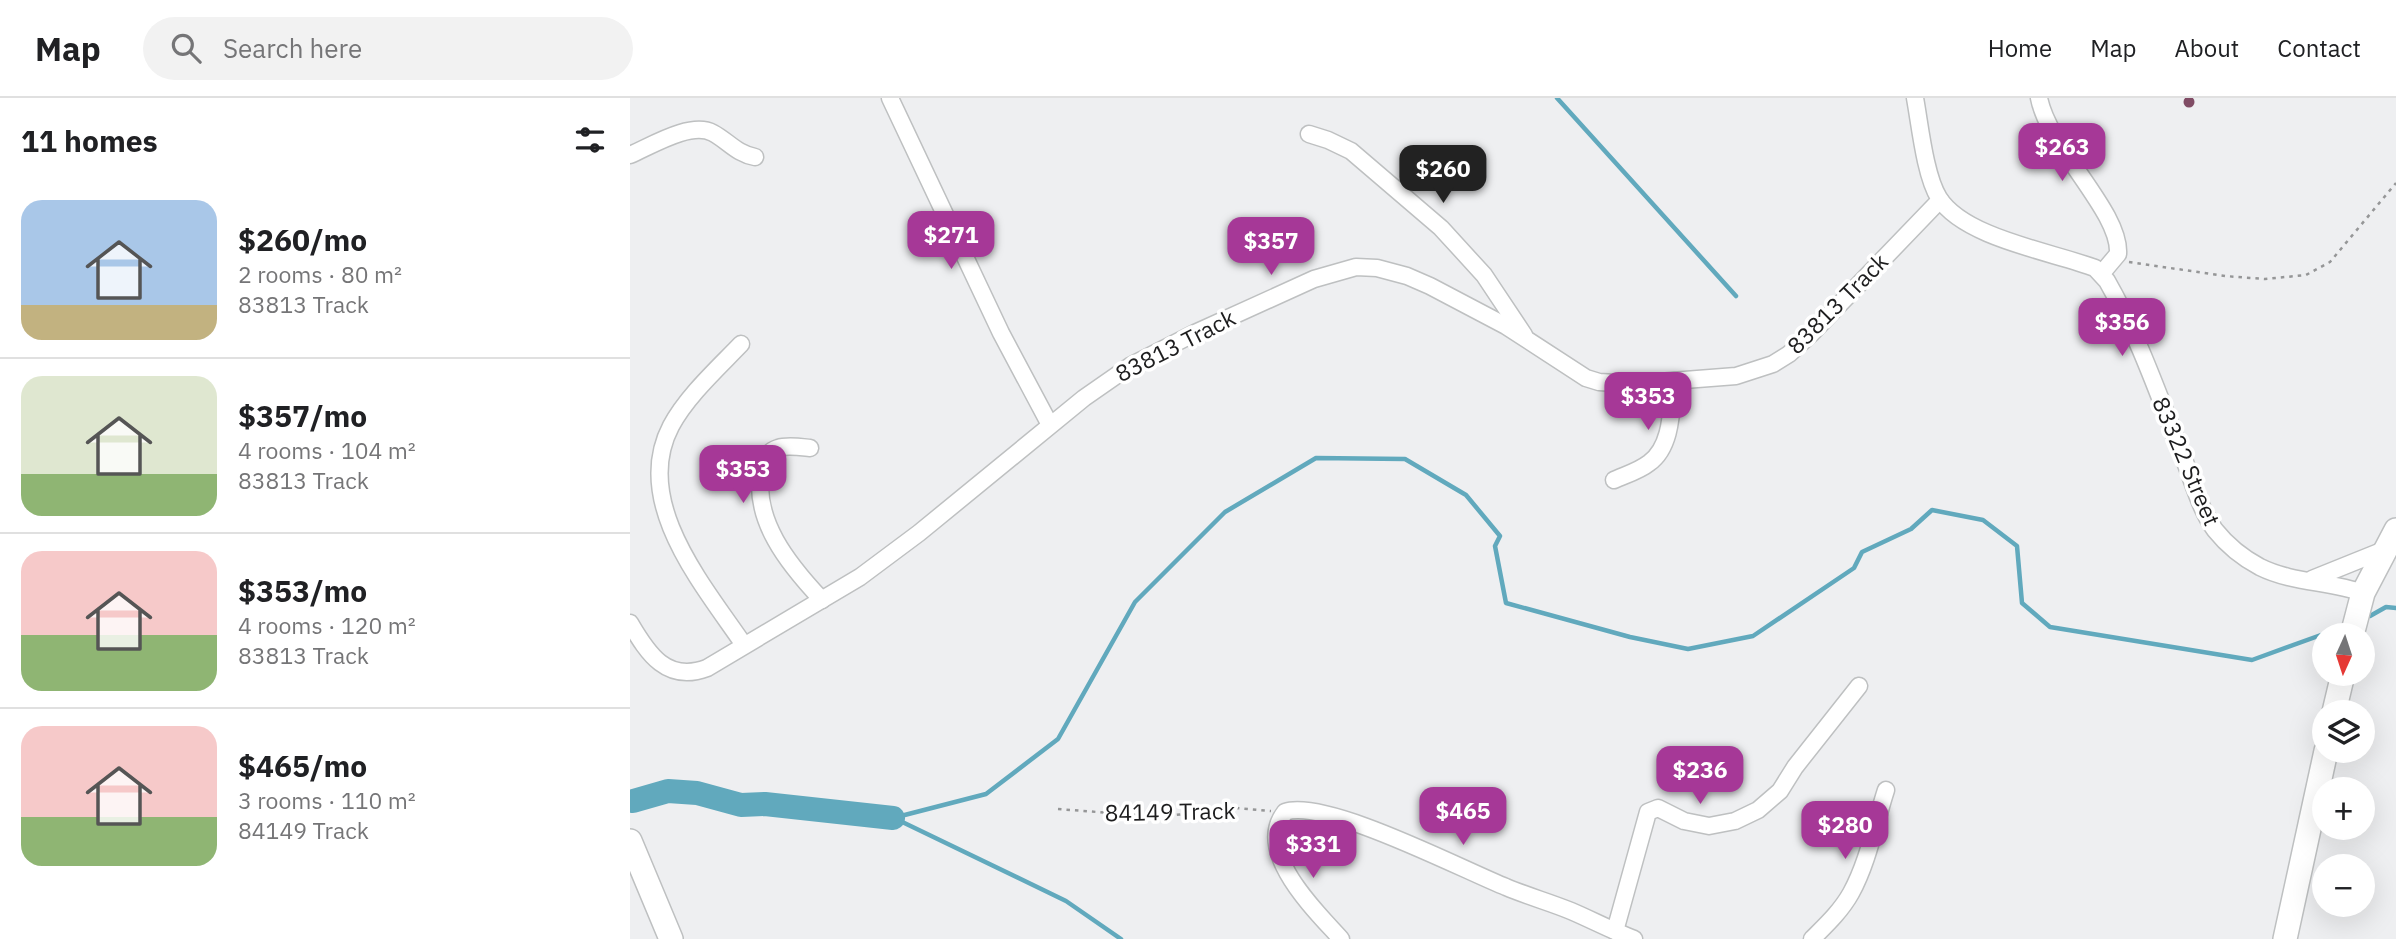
<!DOCTYPE html>
<html lang="en">
<head>
<meta charset="utf-8">
<style>
  :root { --surface:#fff; --page:#f2f2f2; --text:#202124; --muted:#757577; --line:#e0e0e0; --accent:#a63897 }
  body { margin:0; font-family:"IBM Plex Sans",sans-serif; background:var(--page); color:var(--text); height:100vh; display:flex; flex-direction:column; font-size:26px; white-space:nowrap }
  * { box-sizing:border-box; margin:0 }
  p { font-size:23px; color:var(--muted) }
  .icon { flex:none; width:38px; height:38px; fill:none; stroke:currentColor; stroke-width:2; stroke-linecap:round; stroke-linejoin:round }
  .map { position:relative; flex:1; overflow:hidden }
  .sheet { display:flex; flex-direction:column; background:var(--surface); width:630px }
  .sheet>* { flex:none }
  .needle { width:46px; rotate:183deg }
  .tools { position:absolute; left:1682px; top:525px; display:grid; gap:14px }
  .tools a { display:grid; place-items:center; width:63px; height:63px; border-radius:50%; background:var(--surface); box-shadow:0 7px 28px #0002; font-size:35px }
  .price { position:absolute; translate:-50% -60px; padding:0 16px; border-radius:14px; background:var(--accent); color:#fff; font-size:23px; line-height:46px; filter:drop-shadow(0 2px 4px #0008) }
  .price::after { content:''; position:absolute; left:50%; top:42px; width:21px; height:16px; margin-left:-10px; background:inherit; clip-path:polygon(0 0,100% 0,50% 100%) }
  .price.current { background:#222; color:#fff }
  ul { padding:0; list-style:none }
  li { display:flex; align-items:center; gap:21px; height:175px; padding:0 21px }
  li+li { border-top:2px solid var(--line) }
  li span { display:grid; place-items:center; flex:none; width:196px; height:140px; border-radius:21px; color:#555 }
  li>.icon { margin-inline-start:auto }
  span .icon { width:84px; height:84px; fill:#fffc; stroke-width:1 }
  li b { font-size:30px }
  h2 { display:flex; justify-content:space-between; align-items:center; height:84px; padding:0 21px; font-size:30px }
  header { display:flex; align-items:center; gap:42px; box-sizing:border-box; height:98px; padding:0 35px; background:var(--surface); border-bottom:2px solid var(--line) }
  header strong { font-size:33px }
  nav { display:flex; gap:38px; margin-inline-start:auto; font-size:24px }
  .search { width:490px; height:63px; background:var(--page); display:flex; align-items:center; gap:18px; box-sizing:border-box; padding:0 24px; border-radius:38px; color:var(--muted); font-size:26px }
  main { display:flex; flex:1; min-height:0 }
  .map>svg:first-child { display:block }
</style>
</head>
<body>
<header>
<strong>Map</strong>
<div class="search"><svg class="icon" aria-label="search" viewBox="0 0 24 24"><circle cx="10" cy="10" r="6"/><path d="M15 15l6 6"/></svg>Search here</div>
<nav><a>Home</a><a>Map</a><a>About</a><a>Contact</a></nav>
</header>
<main>
<section class="sheet">
<h2>11 homes<svg class="icon" aria-label="filters" viewBox="0 0 24 24"><path d="M4 7h16M4 17h16"/><circle cx="9" cy="7" r="2"/><circle cx="15" cy="17" r="2"/></svg></h2>
<ul>
<li><span style="background:linear-gradient(#a9c7e8 75%,#c2b280 0)"><svg class="icon" aria-label="home" viewBox="0 0 24 24"><path d="M3 11l9-7 9 7M6 9v11h12V9"/></svg></span><div><b>$260/mo</b><p>2 rooms · 80 m²</p><p>83813 Track</p></div></li>
<li><span style="background:linear-gradient(#dfe7d0 70%,#8fb573 0)"><svg class="icon" aria-label="home" viewBox="0 0 24 24"><path d="M3 11l9-7 9 7M6 9v11h12V9"/></svg></span><div><b>$357/mo</b><p>4 rooms · 104 m²</p><p>83813 Track</p></div></li>
<li><span style="background:linear-gradient(#f6c9c9 60%,#8fb573 0)"><svg class="icon" aria-label="home" viewBox="0 0 24 24"><path d="M3 11l9-7 9 7M6 9v11h12V9"/></svg></span><div><b>$353/mo</b><p>4 rooms · 120 m²</p><p>83813 Track</p></div></li>
<li><span style="background:linear-gradient(#f6c9c9 65%,#8fb573 0)"><svg class="icon" aria-label="home" viewBox="0 0 24 24"><path d="M3 11l9-7 9 7M6 9v11h12V9"/></svg></span><div><b>$465/mo</b><p>3 rooms · 110 m²</p><p>84149 Track</p></div></li>
</ul>
</section>
<div class="map">
<svg width="1766" height="841" viewBox="0 0 1766 841">
  <rect width="100%" height="100%" fill="#eeeff1"/>
  <g fill="none" stroke-linecap="round" stroke-linejoin="round">
    <g stroke="#61a9bd" stroke-width="4.5">
      <polyline points="927,0 1106,198"/>
      <polyline points="1740,518 1756,509 1766,510"/>
      <polyline points="263,720 356,696 428,641 505,504 595,414 686,360 775,361 836,397 870,438 865,448 876,505 1000,539 1058,551 1123,538 1224,470 1232,454 1281,431 1302,412 1353,422 1387,448 1392,505 1420,529 1622,562 1716,528"/>
      <polyline points="264,720 436,803 491,841"/>
    </g>
    <polyline stroke="#61a9bd" stroke-width="24" points="3,703 38,693 67,695 111,707 135,706 263,720"/>
  </g>
  <g fill="#804c65">
    <circle cx="1559" cy="4" r="5.5"/>
    <circle cx="1402" cy="59" r="7"/>
  </g>
  <g fill="none" stroke-linecap="round" stroke-linejoin="round">
    <defs>
      <g id="street">
        <polyline points="260,0 371,235 420,327"/>
        <path d="M1285 0C1290 27 1295 78 1309 100 1334 140 1423 154 1465 170L1477 183C1508 237 1530 301 1553 359 1563 383 1570 412 1585 432 1597 447 1613 460 1630 469 1662 485 1700 483 1733 495"/>
        <path d="M1409 0C1419 51 1491 114 1488 156L1472 175"/>
        <polyline points="679,36 698,42 721,53 811,130 854,177 894,237"/>
        <path d="M0 57C21 48 61 23 83 35 98 43 107 56 125 59"/>
        <path d="M111 246C88 270 57 298 41 328 1 404 74 488 114 547"/>
        <path d="M180 350C170 349 157 347 148 350 138 353 134 361 132 370 121 421 159 467 192 502"/>
        <path d="M984 382C995 377 1009 373 1019 365 1043 348 1041 309 1044 283"/>
        <polyline points="1682,481 1754,452"/>
        <path d="M0 525C18 556 37 585 77 570L230 479 289 435 454 300 500 268 565 235 684 181 726 169 747 170 777 178 800 188 876 228 956 280 969 284 1003 286 1106 278 1143 266 1159 256 1182 235 1310 102"/>
        <polyline points="985,833 1018,714 1028,710 1054,723 1079,728 1105,723 1128,712 1150,693 1165,669 1229,588"/>
        <path d="M711 841C685 812 624 754 655 714 695 700 833 772 876 789 897 798 919 804 941 813 962 822 983 833 1004 841"/>
        <path d="M1182 841C1196 827 1211 813 1221 795 1238 764 1245 726 1256 692"/>
      </g>
      <g id="secondary">
        <polyline points="1722,537 1733,495 1766,432"/>
        <polyline points="1704,614 1713,576"/>
        <polyline points="0,743 41,841"/>
        <polyline points="1655,841 1696,653"/>
      </g>
    </defs>
    <use href="#street" stroke="#bec0c1" stroke-width="19"/>
    <use href="#secondary" stroke="#bec0c1" stroke-width="26"/>
    <g stroke="#959697" stroke-width="2.5" stroke-dasharray="3.5 5" stroke-linecap="butt">
      <polyline points="1499,164 1595,178 1635,181 1676,177 1700,164 1766,85"/>
      <polyline points="428,711 493,716 545,717 606,710 641,713"/>
    </g>
    <use href="#street" stroke="#fff" stroke-width="16"/>
    <use href="#secondary" stroke="#fff" stroke-width="23"/>
  </g>
  <g text-anchor="middle" dominant-baseline="central" stroke-width="7" stroke-linejoin="round" paint-order="stroke">
    <g font-size="23" fill="#1d1d1e" stroke="#fff">
      <text transform="translate(1207 205) rotate(-45)">83813 Track</text>
      <text transform="translate(545 247) rotate(-27)">83813 Track</text>
      <text transform="translate(1557 363) rotate(67)">83322 Street</text>
      <text transform="translate(540 713) rotate(-1)">84149 Track</text>
    </g>
  </g>
</svg>
<div class="tools">
<a><svg class="needle" viewBox="-14 -14 28 28"><path d="M0-13l5 13h-10z" fill="#e53935"/><path d="M0 13l5-13h-10z" fill="#757577"/></svg></a>
<a><svg class="icon" aria-label="layers" viewBox="0 0 24 24"><path d="M12 4l9 5-9 5-9-5zM3 14l9 5 9-5"/></svg></a>
<a>+</a>
<a>−</a>
</div>
<b class="price" style="left:1432px;top:85px">$263</b>
<b class="price current" style="left:813px;top:107px">$260</b>
<b class="price" style="left:321px;top:173px">$271</b>
<b class="price" style="left:641px;top:179px">$357</b>
<b class="price" style="left:1492px;top:260px">$356</b>
<b class="price" style="left:1018px;top:334px">$353</b>
<b class="price" style="left:113px;top:407px">$353</b>
<b class="price" style="left:1070px;top:708px">$236</b>
<b class="price" style="left:833px;top:749px">$465</b>
<b class="price" style="left:1215px;top:763px">$280</b>
<b class="price" style="left:683px;top:782px">$331</b>
</div>
</main>
</body>
</html>
